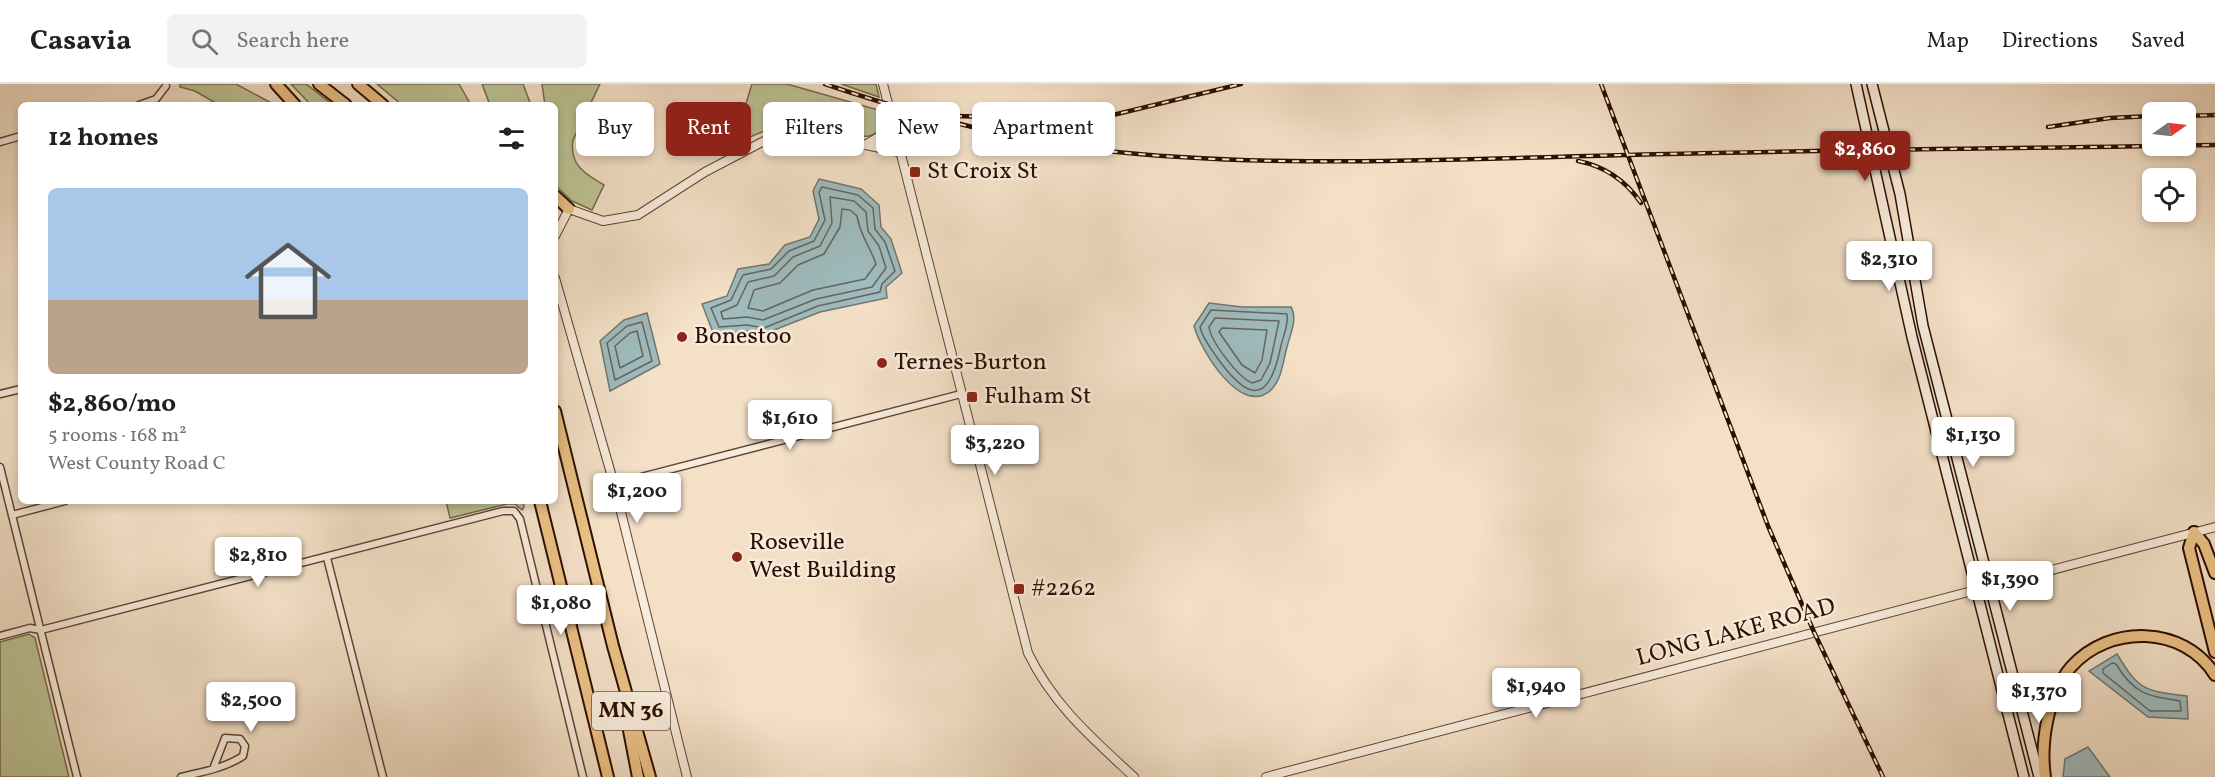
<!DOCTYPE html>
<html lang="en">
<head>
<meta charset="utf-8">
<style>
  :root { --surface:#fff; --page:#f2f2f2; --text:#202124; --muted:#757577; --line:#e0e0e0; --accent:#8f2418 }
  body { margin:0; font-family:Vollkorn,serif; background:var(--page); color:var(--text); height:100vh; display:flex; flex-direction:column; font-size:22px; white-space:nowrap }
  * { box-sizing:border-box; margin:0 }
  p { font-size:20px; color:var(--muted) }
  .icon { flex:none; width:33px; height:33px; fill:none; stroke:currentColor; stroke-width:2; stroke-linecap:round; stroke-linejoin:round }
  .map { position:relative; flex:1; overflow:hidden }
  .panel { position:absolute; left:18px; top:18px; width:540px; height:402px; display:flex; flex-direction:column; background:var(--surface); border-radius:9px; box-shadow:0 3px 9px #0003 }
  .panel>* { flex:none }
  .banner { position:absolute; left:576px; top:18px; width:570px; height:54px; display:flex; gap:12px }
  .needle { width:39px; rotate:76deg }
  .buttons { position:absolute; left:2142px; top:18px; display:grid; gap:12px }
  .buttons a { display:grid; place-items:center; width:54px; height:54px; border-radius:9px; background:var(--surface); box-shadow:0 3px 9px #0003; font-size:30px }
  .price { position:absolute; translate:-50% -51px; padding:0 14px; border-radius:6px; background:#fff; color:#222; font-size:20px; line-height:39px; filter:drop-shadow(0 2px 3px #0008) }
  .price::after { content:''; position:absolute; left:50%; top:36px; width:18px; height:14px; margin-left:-9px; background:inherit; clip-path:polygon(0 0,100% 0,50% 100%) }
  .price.selected { background:var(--accent); color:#fff }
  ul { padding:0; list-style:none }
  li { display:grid; align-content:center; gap:12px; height:318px; padding:0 30px }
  li span { display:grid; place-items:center; height:186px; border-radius:9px; color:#555 }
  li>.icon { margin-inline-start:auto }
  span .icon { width:108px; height:108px; fill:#fffc; stroke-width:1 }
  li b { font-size:26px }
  h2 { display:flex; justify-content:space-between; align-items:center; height:72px; padding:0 30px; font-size:26px }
  .tag { padding:0 21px; border-radius:9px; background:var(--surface); box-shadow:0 3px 9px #0003; font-size:21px; line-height:54px }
  .tag.selected { background:var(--accent); color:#fff }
  header { display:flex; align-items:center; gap:36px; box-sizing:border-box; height:84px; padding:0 30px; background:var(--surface); border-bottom:2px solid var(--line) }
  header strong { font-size:28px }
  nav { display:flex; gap:33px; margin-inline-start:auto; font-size:21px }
  .search { width:420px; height:54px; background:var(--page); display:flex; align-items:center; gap:15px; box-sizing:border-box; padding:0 21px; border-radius:9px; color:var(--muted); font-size:22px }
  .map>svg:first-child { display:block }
</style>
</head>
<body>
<header>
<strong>Casavia</strong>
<div class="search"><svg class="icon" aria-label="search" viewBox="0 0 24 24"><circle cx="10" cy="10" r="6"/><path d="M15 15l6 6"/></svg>Search here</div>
<nav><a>Map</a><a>Directions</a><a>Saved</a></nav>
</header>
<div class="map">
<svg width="2215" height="693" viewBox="0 0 2215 693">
  <rect width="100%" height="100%" fill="#f3e0c7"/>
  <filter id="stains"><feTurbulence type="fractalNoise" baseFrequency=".00333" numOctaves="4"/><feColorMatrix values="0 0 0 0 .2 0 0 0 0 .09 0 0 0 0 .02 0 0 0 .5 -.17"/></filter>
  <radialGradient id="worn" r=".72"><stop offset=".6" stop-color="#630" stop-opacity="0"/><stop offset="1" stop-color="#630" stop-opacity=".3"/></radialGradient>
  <g fill="#bcc294" stroke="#75684a" stroke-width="1.5">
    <polygon points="180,0 236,0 275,21 219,21 195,7 180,3"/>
    <polygon points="291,0 306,0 333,21 311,21"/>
    <polygon points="377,0 459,0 471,21 402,21"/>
    <polygon points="482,0 523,0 531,21 490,21"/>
    <path d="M542 0H600L573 56C569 81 585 90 604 101L592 126 572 117 555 101V21H545Z"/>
    <path d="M752 0H787L882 27C884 39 882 49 869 52 858 54 843 46 832 43 802 35 774 41 746 55L742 32Z"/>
    <polygon points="841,0 876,0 879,13"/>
    <polygon points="446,417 523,417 524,423 522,426 515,420 507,420 450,434"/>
    <polygon points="29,550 35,554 69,693 0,693 0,558"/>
  </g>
  <g fill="#9ebbbd" stroke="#717672" stroke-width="1.5">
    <polygon points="819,95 861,105 879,121 881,143 891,155 902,189 886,203 887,214 820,228 764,250 747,247 714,251 702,220 727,212 738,185 769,180 785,161 810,153 819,135 813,107"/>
    <path d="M1209 219 1242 223H1291C1298 235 1290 251 1287 263 1283 277 1282 295 1271 306 1241 334 1200 265 1194 242Z"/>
    <polygon points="647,229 660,280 610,307 600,257 624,236"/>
    <path d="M2117 570C2139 607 2145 607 2187 612L2188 635 2148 633 2089 587Z"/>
    <polygon points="2088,663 2110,693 2063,693 2065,675"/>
  </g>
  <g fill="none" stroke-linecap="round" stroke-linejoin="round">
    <g stroke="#66645f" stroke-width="1.5">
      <polygon points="822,103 858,111 873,124 875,145 885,158 895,187 882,200 880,208 818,222 764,244 747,241 719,243 711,224 731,216 743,191 771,185 789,167 814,157 825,136 819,108"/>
      <polygon points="830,113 854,117 866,128 868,147 879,162 886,184 872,203 816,215 763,236 747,233 723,235 721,228 737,221 748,198 774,192 793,173 820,162 832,139"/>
      <path d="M842 125 850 126 857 132C861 154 869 160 876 180L865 195 813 206 763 227 748 224 754 206 780 199 798 181 824 170 840 143Z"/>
      <path d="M1211 226 1287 230C1289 242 1282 254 1280 266 1268 322 1247 315 1218 275 1211 264 1203 256 1200 243Z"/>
      <path d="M1215 234 1279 237 1270 279 1261 296 1252 299C1238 293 1211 258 1209 243Z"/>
      <polygon points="642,238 652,277 615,296 607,259 627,242"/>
      <polygon points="1222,244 1267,246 1262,276 1255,289 1242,281 1219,248"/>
      <polygon points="637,247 643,272 620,284 615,262 630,249"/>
      <path d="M2112 579 2116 580C2134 610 2147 612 2180 617L2181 627H2150L2103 589V585Z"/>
    </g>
    <defs>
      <g id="minor">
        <polyline points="139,21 156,15 166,2"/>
        <polyline points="0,58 21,52"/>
        <polyline points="0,310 21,305"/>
        <polyline points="0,383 77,693"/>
        <polyline points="614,400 961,310"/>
        <polyline points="12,431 65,417"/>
        <polyline points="327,474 383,693"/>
        <polyline points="0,552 30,544 41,546 503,427 514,427 520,435 583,693"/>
        <path d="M181 693C202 688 225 684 243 672L245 662 240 655 225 654 213 685"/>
      </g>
      <g id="tertiary">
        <path d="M883 0 1028 569C1054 622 1092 654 1134 693"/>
        <polyline points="865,61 882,51 891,37"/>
        <polyline points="555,152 569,125 603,137 638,131 705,88 764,57 791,50 828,53 899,68"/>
        <polyline points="555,194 614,400 687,693"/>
        <polyline points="1266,693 2215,443"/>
      </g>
      <g id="secondary">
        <polyline points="1856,0 1912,253 2024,693"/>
        <polyline points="1872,0 1900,110 1923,242 2039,693"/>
      </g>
      <polyline id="trunk" points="555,112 569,125"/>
      <g id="motorway">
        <polyline points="276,0 295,21"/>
        <polyline points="319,0 346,21"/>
        <polyline points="358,0 383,21"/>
        <polyline points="555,327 613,562 650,693"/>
        <polyline points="540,417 608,693"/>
        <polyline points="2194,448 2189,464 2215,568"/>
        <polyline points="2194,448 2204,460 2215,489"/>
        <polyline points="627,636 638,693"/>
        <path d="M2045 693C2040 659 2048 610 2071 583 2109 540 2184 541 2215 591"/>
      </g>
    </defs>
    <use href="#minor" stroke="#5f4232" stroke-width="9"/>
    <use href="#tertiary" stroke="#5f4232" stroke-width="10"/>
    <use href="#secondary" stroke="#2e0e01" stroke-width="12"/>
    <use href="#trunk" stroke="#2e0e01" stroke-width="14"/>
    <use href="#motorway" stroke="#2e0e01" stroke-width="14"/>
    <use href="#minor" stroke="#f7ebdb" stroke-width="6"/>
    <use href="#tertiary" stroke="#f7ebdb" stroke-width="8"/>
    <use href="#secondary" stroke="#f7ebdb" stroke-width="9"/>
    <use href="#trunk" stroke="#eac084" stroke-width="10"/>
    <use href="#motorway" stroke="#eac084" stroke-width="10"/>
    <defs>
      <g id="rail">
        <path d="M825 0C914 30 1005 55 1098 66 1249 83 1403 77 1554 73 1775 66 1995 65 2215 61"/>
        <polyline points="1601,0 1768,442 1814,548 1883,693"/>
        <polyline points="955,32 995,33"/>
        <polyline points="2186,32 2215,31"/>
        <polyline points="2048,43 2110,34 2152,32"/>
        <polyline points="1025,47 1055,45 1241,0"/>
        <path d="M1578 77C1604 82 1626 97 1641 119"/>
      </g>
    </defs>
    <use href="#rail" stroke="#2e0e01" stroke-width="4.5"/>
    <use href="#rail" stroke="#f7ebdb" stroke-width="2" stroke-dasharray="7" stroke-linecap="butt"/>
  </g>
  <g fill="#8f2418" stroke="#f7ebdb" stroke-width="2">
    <rect x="909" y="82" width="12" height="12" rx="3"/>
    <circle cx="682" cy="253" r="6"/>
    <circle cx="882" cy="279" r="6"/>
    <rect x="966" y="307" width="12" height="12" rx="3"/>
    <circle cx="737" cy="473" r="6"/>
    <rect x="1013" y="499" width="12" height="12" rx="3"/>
  </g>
  <g text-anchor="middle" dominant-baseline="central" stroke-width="5" stroke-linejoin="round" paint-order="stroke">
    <rect fill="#f7ebdb" stroke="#6a5042" stroke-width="1.5" x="592" y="608" width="78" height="38" rx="4.5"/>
    <g font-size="22" font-weight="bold" fill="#2e0e01">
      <text x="631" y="627">MN 36</text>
    </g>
    <g font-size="24" fill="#2e0e01" stroke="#f7ebdb" text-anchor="start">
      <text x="927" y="88">St Croix St</text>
      <text x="694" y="253">Bonestoo</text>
      <text x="894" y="279">Ternes-Burton</text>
      <text x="984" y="313">Fulham St</text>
      <text x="749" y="459">Roseville<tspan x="749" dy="28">West Building</tspan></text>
      <text x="1031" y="505">#2262</text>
    </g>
    <g font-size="24" fill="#2e0e01" stroke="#f7ebdb">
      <text transform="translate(1736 549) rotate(-15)">LONG LAKE ROAD</text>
    </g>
  </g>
  <rect width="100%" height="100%" filter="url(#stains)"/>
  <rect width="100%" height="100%" fill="url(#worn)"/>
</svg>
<div class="buttons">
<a><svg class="needle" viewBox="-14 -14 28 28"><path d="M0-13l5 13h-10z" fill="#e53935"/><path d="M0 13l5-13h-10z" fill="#757577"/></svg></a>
<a><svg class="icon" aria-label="locate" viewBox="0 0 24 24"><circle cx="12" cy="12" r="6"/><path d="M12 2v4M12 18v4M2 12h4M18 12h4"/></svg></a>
</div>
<b class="price selected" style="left:1865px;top:98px">$2,860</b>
<b class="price" style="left:1889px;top:208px">$2,310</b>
<b class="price" style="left:790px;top:367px">$1,610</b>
<b class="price" style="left:1973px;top:384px">$1,130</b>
<b class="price" style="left:995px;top:392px">$3,220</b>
<b class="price" style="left:637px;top:440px">$1,200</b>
<b class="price" style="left:258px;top:504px">$2,810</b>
<b class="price" style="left:2010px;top:528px">$1,390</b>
<b class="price" style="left:561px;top:552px">$1,080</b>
<b class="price" style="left:1536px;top:635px">$1,940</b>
<b class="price" style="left:2039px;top:640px">$1,370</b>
<b class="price" style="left:251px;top:649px">$2,500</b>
<div class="banner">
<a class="tag">Buy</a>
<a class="tag selected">Rent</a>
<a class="tag">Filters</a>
<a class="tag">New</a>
<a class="tag">Apartment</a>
</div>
<section class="panel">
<h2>12 homes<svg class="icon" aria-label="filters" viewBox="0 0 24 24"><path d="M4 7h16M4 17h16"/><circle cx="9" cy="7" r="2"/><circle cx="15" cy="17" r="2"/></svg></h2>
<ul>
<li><span style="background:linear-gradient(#a9c7e8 60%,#b9a48a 0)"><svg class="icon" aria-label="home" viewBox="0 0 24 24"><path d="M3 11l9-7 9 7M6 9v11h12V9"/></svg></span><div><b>$2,860/mo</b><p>5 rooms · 168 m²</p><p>West County Road C</p></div></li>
</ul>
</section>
</div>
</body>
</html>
